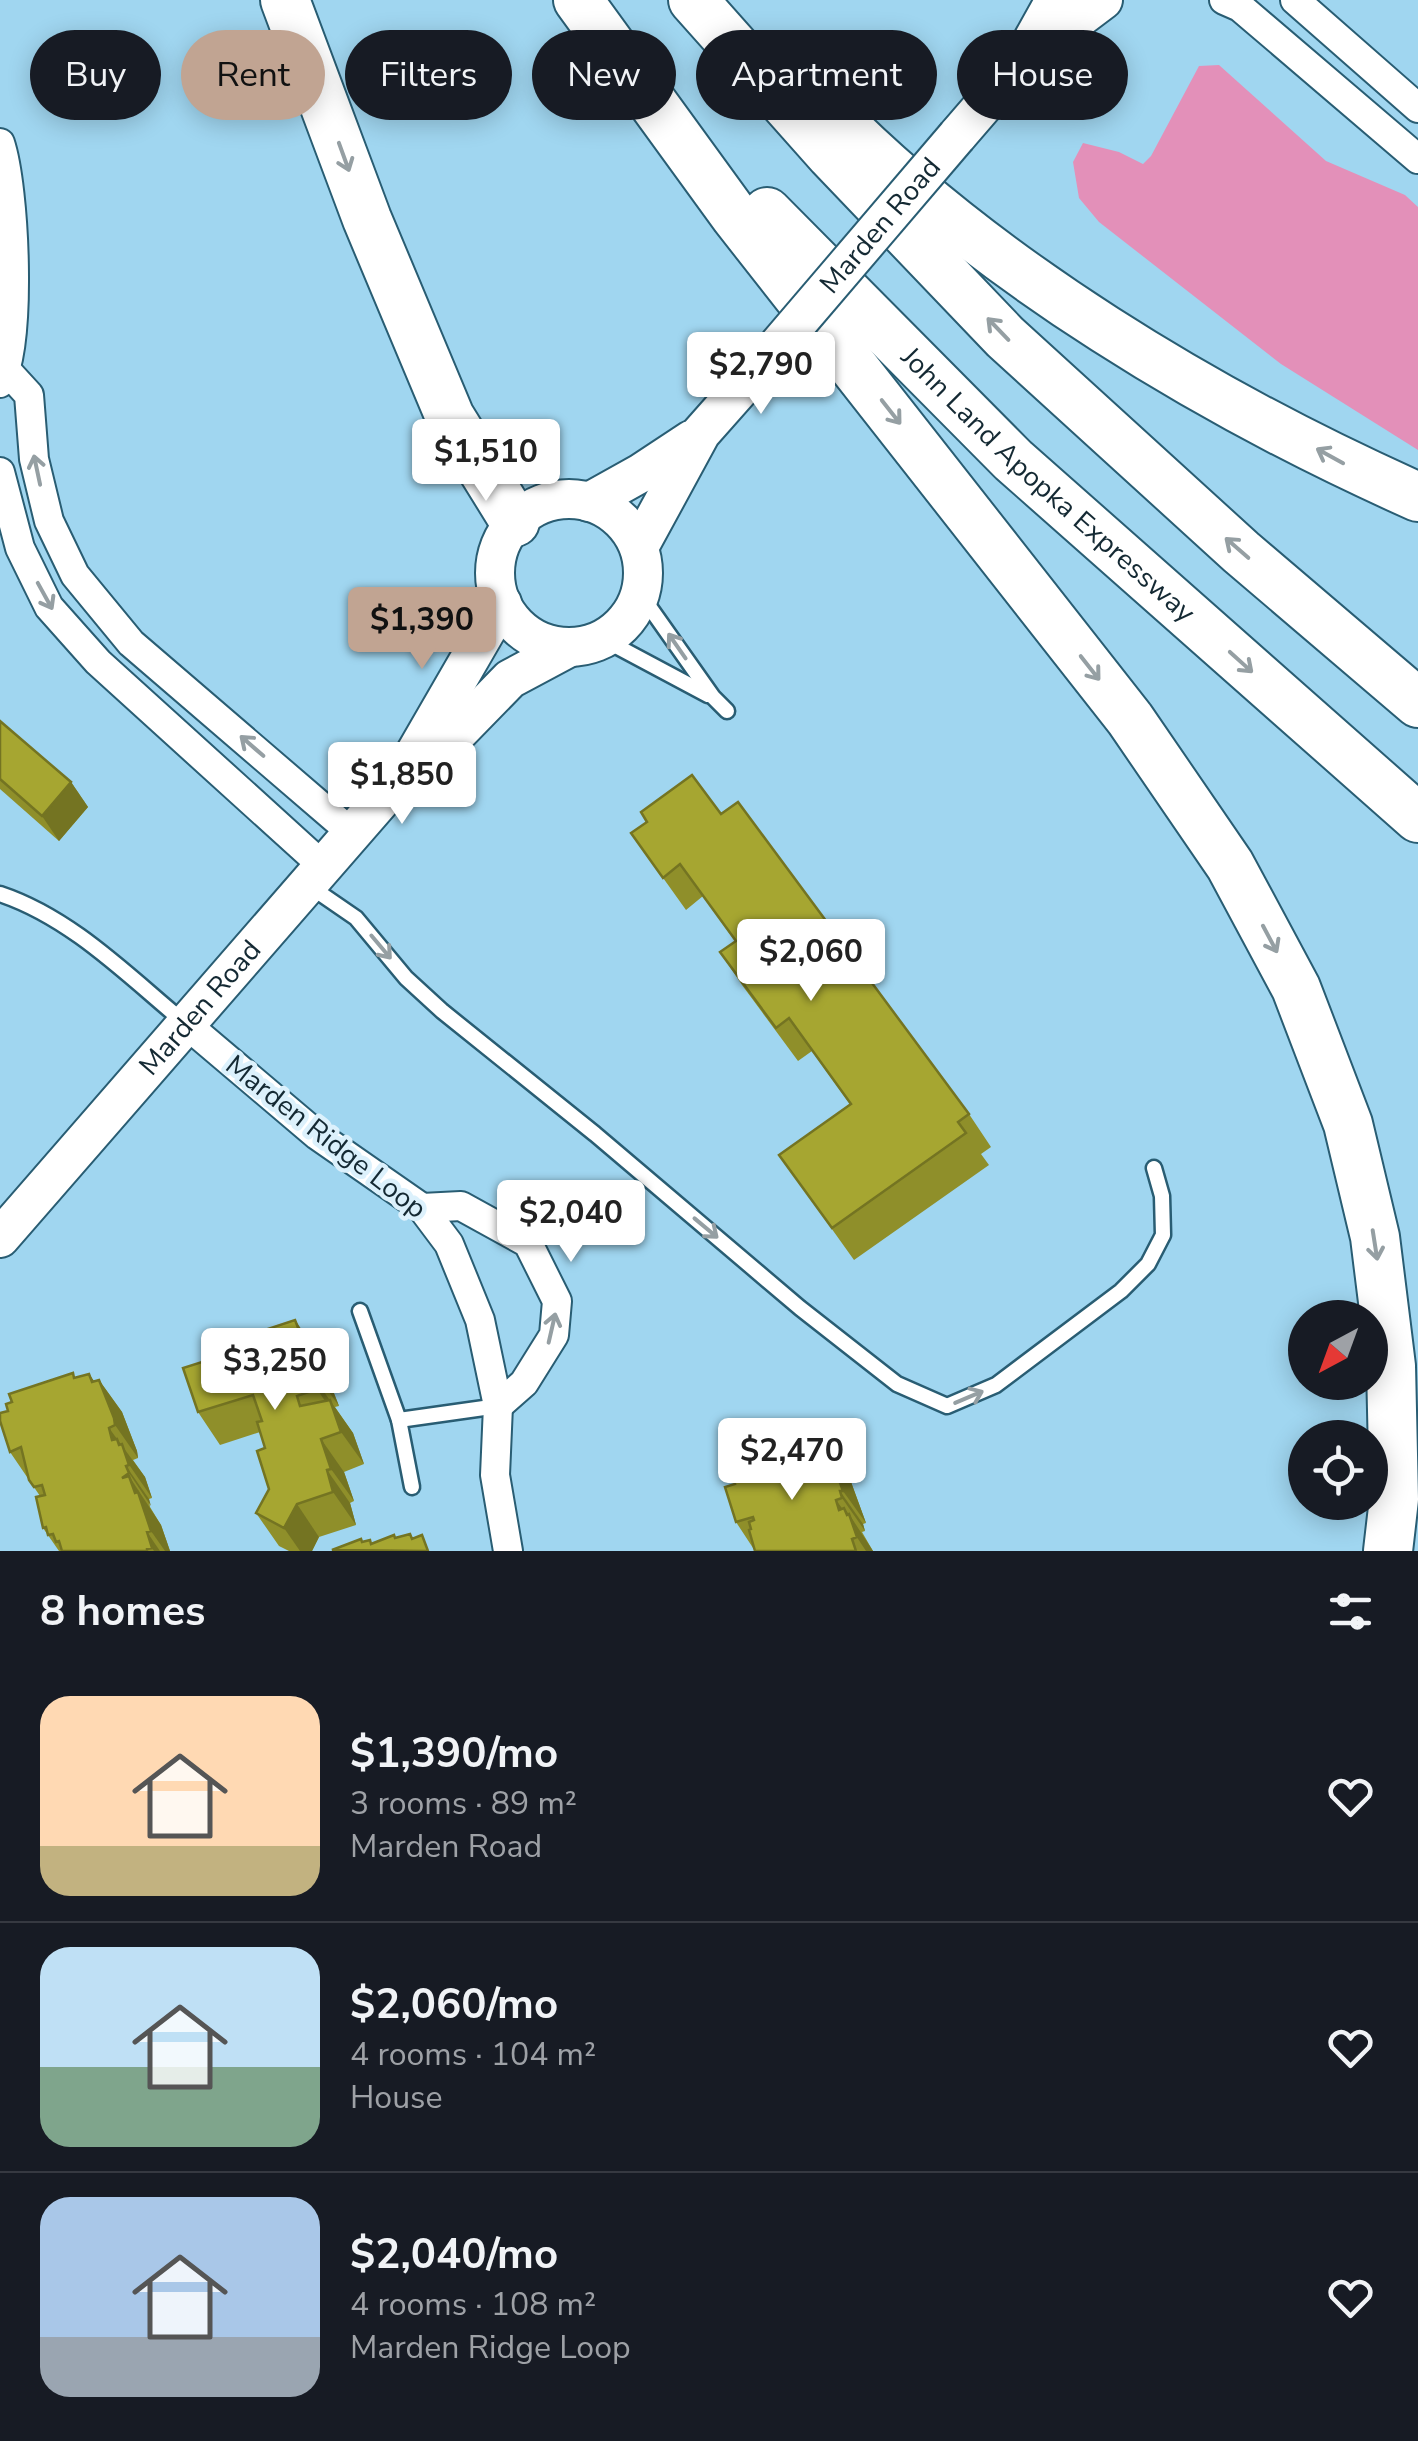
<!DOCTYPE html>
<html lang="en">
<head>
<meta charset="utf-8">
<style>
  :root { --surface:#171b24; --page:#20242c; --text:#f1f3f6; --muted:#9ea1a6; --line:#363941; --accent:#c1a492 }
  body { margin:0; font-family:"Nunito Sans",sans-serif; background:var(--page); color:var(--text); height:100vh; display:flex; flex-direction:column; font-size:38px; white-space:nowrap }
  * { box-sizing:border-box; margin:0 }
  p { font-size:32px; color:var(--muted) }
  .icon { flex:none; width:55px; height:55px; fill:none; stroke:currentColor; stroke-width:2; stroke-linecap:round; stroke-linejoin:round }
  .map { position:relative; height:1551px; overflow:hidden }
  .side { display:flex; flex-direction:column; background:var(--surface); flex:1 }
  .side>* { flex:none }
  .banner { position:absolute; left:30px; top:30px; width:1360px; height:90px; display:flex; gap:20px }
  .needle { width:65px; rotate:221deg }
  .buttons { position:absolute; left:1288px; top:1300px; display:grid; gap:20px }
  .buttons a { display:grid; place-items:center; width:100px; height:100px; border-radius:50%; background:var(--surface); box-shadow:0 5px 25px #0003; font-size:50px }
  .price { position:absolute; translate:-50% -85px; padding:0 22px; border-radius:10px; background:#fff; color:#222; font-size:32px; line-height:65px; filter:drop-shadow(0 2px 5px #0008) }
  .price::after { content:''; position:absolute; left:50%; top:60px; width:30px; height:22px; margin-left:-15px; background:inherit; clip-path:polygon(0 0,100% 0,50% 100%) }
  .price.selected { background:var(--accent); color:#111 }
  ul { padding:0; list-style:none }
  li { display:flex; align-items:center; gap:30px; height:250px; padding:0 40px }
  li+li { border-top:2px solid var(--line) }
  li span { display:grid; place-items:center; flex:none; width:280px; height:200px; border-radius:30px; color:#555 }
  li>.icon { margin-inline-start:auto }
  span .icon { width:120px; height:120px; fill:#fffc; stroke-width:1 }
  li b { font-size:42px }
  h2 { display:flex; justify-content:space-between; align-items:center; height:120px; padding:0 40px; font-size:42px }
  .tag { padding:0 35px; border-radius:45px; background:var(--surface); box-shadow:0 5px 25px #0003; font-size:35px; line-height:90px }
  .tag.selected { background:var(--accent); color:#111 }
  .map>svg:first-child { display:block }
</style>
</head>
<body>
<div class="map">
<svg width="1418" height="1551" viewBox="0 0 1418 1551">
  <rect width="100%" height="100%" fill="#a0d6f0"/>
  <polygon fill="#e390b9" points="1219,65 1326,161 1405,195 1418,207 1418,450 1281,364 1099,222 1079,198 1073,162 1083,143 1119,152 1143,164 1151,156 1199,66"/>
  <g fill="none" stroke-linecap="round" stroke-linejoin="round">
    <defs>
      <g id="lane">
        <polyline points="641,595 713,697 727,711"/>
        <polyline points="603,639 708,695"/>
        <polyline points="308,885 356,918 406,978 442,1011 595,1134 800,1308 897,1384 947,1406 996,1385 1121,1291 1148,1264 1163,1235 1162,1196 1154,1168"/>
        <path d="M0 894C72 918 128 976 185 1023"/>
        <polyline points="360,1311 399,1420"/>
        <polyline points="412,1487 399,1420 498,1406"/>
      </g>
      <g id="street">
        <polyline points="1224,0 1240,7 1418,159"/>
        <polyline points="1295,0 1418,108"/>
        <path d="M0 143C15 188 22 342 0 383"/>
        <polyline points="7,371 29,395 34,459 49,521 75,575 131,643 352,833"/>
        <polyline points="0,472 20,548 49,607 98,662 323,866"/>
        <polyline points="186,1024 317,1135 422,1208 449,1244 480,1320 498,1406 495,1475 508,1551"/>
        <polyline points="422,1208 461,1206 528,1243 557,1301 554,1335 524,1383 498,1406"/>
      </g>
      <g id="secondary">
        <polyline points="1034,52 1103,0"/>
        <polyline points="957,136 1020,63 1055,0"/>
        <circle cx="569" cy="573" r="74"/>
        <polyline points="589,502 641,473 691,440"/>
        <polyline points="639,547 701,433 770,355"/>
        <polyline points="413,770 432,759 510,679 568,648"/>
        <path id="s1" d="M0 1238 402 776 502 603"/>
      </g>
      <g id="highway">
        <polyline points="285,0 367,219 450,417 515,522"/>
        <polyline points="578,0 735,216 1130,719 1230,865 1296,988 1348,1124 1375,1237 1391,1366 1394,1499 1388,1551"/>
        <polyline points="693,0 831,155 1005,337 1241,552 1418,703"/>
        <path d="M827 108C987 271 1211 405 1418 497"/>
        <path id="s2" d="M767 212 1013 460 1418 818"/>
      </g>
    </defs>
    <use href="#lane" stroke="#295d73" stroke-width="19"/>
    <use href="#street" stroke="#295d73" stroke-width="32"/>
    <use href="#secondary" stroke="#295d73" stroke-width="42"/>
    <use href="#highway" stroke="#295d73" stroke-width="52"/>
    <use href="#lane" stroke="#fff" stroke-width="14"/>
    <use href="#street" stroke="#fff" stroke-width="28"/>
    <use href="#secondary" stroke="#fff" stroke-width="38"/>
    <use href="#highway" stroke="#fff" stroke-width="48"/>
    <defs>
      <g id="secondary-bridge">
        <path id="s3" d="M770 355 957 136"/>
      </g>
    </defs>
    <use href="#secondary-bridge" stroke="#295d73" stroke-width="42" stroke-linecap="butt"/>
    <use href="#secondary-bridge" stroke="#fff" stroke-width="38"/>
  </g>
  <g fill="#8f8f2a">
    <polygon points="0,721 71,782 88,807 59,841 0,789"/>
    <polygon points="721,814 969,1114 991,1147 981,1154 989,1165 854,1260 779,1155 850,1104 812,1051 798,1061 742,985 720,952 735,941 703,896 686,910 631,833"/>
    <polygon points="318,1353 339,1406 335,1407 353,1433 364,1464 344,1472 354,1501 350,1503 356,1525 319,1537 312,1551 289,1551 279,1546 256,1513 269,1489 265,1448 260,1432 220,1445 198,1412"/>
    <polygon points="89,1374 94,1381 99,1380 122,1412 137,1451 138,1458 133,1460 145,1477 152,1498 149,1499 150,1507 161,1525 170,1551 59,1551 43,1528 40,1496 10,1452 76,1378"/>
    <polygon points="822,1451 851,1482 866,1523 863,1524 865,1531 862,1532 873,1551 755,1551 736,1522 735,1484 740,1474 767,1454 769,1457 779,1458"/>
  </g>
  <g fill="#747422">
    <polygon points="71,782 88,807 59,841 42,816"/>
    <polygon points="295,1320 318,1353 339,1406 316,1374"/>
    <polygon points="89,1374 107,1400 99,1380 122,1412 137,1451 138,1458 115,1425"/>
    <polygon points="312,1375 353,1433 364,1464 341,1432 335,1416 317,1389"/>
    <polygon points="109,1428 145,1477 152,1498 112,1440"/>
    <polygon points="321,1439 344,1472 354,1501 331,1469"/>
    <polygon points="817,1445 836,1472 828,1450 851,1482 866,1523 843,1491 820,1452"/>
    <polygon points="126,1466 149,1499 151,1506 129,1473"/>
    <polygon points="327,1470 350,1503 356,1525 333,1492"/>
    <polygon points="129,1476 161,1525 170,1551 165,1551 151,1531 135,1493"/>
    <polygon points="840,1491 863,1524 865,1531 842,1498"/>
    <polygon points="836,1500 847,1515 844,1508 850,1516 849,1514 873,1551 866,1551 839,1510"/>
    <polygon points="297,1504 319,1537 312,1551 300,1551 284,1528"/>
    <polygon points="147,1532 160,1551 154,1551 152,1548"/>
  </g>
  <g fill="#a6a631" stroke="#747422" stroke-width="2.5">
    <polygon points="0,721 71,782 42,816 0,779"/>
    <polygon points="692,775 721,814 738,802 969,1114 958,1122 966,1133 832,1228 779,1155 851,1104 789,1018 776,1028 720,952 736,941 680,864 663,878 631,833 647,822 641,812"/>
    <polygon points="295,1320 316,1374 312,1375 317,1389 297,1396 300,1406 330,1400 341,1432 321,1439 331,1469 327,1470 333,1492 297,1504 284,1528 256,1513 269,1489 257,1451 265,1448 257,1422 262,1421 253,1395 198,1412 183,1368 237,1351 234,1340"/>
    <polygon points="73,1373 74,1378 89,1374 92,1382 99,1380 114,1418 115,1425 109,1428 112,1440 117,1439 119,1445 122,1444 129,1465 126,1466 129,1473 122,1478 129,1476 135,1493 138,1492 151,1531 147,1532 152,1548 147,1549 147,1551 62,1551 59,1541 56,1542 53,1534 48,1535 46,1527 43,1528 36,1497 45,1495 42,1485 34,1487 29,1480 21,1447 10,1452 0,1421 0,1413 8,1411 6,1404 12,1402 9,1394"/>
    <polygon points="817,1445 820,1452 828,1450 843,1491 840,1491 842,1498 836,1500 839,1510 844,1508 847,1515 849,1514 857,1537 852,1539 856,1551 755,1551 749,1530 751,1529 749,1522 754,1520 753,1517 736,1522 725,1487 735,1484 733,1476 740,1474 737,1465 767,1454 767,1457 776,1454 777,1459 781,1458 780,1454"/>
    <polygon points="410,1534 412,1539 422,1535 428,1551 332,1550 361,1539 362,1542 370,1540 371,1544 394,1535 395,1538"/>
  </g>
  <defs><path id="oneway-shaft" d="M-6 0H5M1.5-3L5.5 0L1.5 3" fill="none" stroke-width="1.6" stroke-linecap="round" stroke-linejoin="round" transform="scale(2.5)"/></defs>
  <g stroke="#959fa3">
    <use href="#oneway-shaft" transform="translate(344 157) rotate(70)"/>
    <use href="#oneway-shaft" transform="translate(998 329) rotate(-134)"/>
    <use href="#oneway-shaft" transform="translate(891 412) rotate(52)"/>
    <use href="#oneway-shaft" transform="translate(1330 456) rotate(-151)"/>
    <use href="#oneway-shaft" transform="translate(37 470) rotate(-102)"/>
    <use href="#oneway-shaft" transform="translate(1237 548) rotate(-139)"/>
    <use href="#oneway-shaft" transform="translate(45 596) rotate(61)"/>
    <use href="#oneway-shaft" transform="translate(677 646) rotate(-125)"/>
    <use href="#oneway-shaft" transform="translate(1241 662) rotate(42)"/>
    <use href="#oneway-shaft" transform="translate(1090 668) rotate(52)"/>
    <use href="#oneway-shaft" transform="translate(252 746) rotate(-139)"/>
    <use href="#oneway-shaft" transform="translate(1270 939) rotate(62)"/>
    <use href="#oneway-shaft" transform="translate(381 947) rotate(50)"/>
    <use href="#oneway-shaft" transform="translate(706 1228) rotate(40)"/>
    <use href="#oneway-shaft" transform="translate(1375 1245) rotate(81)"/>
    <use href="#oneway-shaft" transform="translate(552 1328) rotate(-77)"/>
    <use href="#oneway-shaft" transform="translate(969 1397) rotate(-23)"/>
  </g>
  <g text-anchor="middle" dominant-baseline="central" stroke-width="9" stroke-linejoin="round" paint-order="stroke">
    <g font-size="28" fill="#142933" stroke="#dcf1fc">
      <text stroke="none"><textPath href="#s3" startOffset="170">Marden Road</textPath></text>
      <text stroke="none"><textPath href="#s2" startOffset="392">John Land Apopka Expressway</textPath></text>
      <text stroke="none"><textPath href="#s1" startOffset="305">Marden Road</textPath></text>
      <text transform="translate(326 1137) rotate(38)">Marden Ridge Loop</text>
    </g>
  </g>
</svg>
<div class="buttons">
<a><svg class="needle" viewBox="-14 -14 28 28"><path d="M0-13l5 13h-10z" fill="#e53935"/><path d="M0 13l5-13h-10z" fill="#9ea1a6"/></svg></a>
<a><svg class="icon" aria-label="locate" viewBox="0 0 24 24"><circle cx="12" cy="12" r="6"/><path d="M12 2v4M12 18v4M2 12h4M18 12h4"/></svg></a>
</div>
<b class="price" style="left:761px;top:417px">$2,790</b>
<b class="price" style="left:486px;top:504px">$1,510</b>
<b class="price selected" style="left:422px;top:672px">$1,390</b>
<b class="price" style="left:402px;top:827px">$1,850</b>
<b class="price" style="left:811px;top:1004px">$2,060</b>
<b class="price" style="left:571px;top:1265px">$2,040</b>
<b class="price" style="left:275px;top:1413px">$3,250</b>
<b class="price" style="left:792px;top:1503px">$2,470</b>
<div class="banner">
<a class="tag">Buy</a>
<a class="tag selected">Rent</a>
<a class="tag">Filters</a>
<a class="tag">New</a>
<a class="tag">Apartment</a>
<a class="tag">House</a>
</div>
</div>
<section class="side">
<h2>8 homes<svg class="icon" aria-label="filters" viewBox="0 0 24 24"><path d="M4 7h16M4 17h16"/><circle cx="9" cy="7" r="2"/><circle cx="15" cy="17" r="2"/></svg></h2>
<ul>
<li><span style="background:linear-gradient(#ffd9b3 75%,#c2b280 0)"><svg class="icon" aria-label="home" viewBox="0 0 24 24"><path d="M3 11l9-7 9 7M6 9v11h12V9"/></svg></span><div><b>$1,390/mo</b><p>3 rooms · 89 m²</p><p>Marden Road</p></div><svg class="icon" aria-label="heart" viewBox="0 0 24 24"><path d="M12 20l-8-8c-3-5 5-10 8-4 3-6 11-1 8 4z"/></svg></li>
<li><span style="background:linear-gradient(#bfe0f5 60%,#7fa58c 0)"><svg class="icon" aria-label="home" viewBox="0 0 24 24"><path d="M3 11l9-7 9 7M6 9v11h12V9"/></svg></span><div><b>$2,060/mo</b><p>4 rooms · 104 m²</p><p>House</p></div><svg class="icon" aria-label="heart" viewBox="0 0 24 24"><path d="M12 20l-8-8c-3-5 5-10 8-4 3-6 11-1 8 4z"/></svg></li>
<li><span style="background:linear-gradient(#a9c7e8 70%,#9aa5b1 0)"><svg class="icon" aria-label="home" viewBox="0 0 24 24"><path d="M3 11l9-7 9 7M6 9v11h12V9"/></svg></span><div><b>$2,040/mo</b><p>4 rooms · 108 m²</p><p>Marden Ridge Loop</p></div><svg class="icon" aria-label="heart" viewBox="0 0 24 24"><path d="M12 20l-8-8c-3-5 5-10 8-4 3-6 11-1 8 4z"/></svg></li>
</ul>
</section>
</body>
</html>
